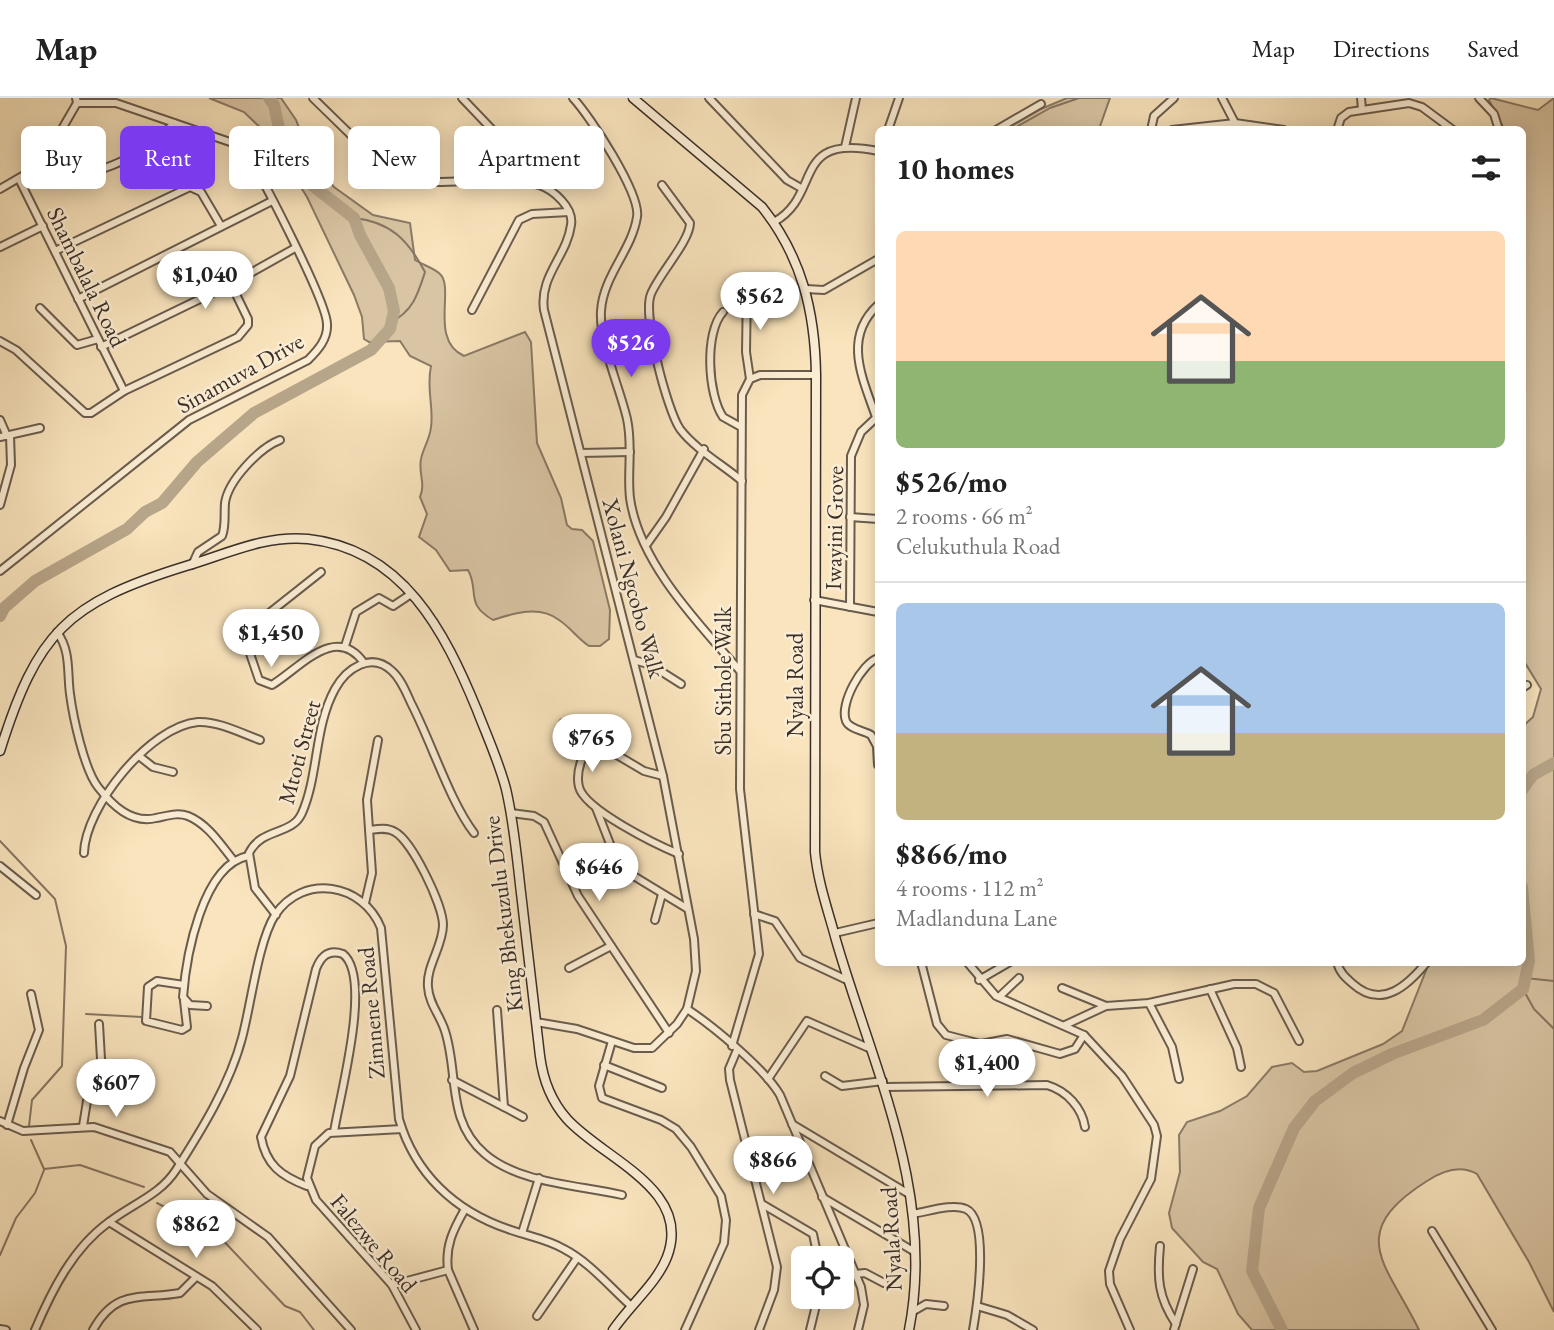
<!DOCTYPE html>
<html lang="en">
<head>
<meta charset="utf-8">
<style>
  :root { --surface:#fff; --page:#f2f2f2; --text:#222; --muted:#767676; --line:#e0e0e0; --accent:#7c3aed }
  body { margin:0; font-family:"EB Garamond",serif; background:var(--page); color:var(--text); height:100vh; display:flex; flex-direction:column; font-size:26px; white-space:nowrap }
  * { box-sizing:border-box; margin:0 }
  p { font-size:23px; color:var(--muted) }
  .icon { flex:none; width:38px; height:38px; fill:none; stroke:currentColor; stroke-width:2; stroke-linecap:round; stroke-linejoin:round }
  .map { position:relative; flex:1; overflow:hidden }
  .sheet { position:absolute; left:875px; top:28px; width:651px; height:840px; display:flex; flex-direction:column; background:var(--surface); border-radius:10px; box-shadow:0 4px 18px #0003 }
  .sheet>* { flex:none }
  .banner { position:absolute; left:21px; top:28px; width:665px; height:63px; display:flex; gap:14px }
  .fabs { position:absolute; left:791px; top:1148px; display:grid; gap:14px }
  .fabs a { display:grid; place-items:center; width:63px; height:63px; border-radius:10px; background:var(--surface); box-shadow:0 4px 18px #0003; font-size:35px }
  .price { position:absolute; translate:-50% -60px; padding:0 16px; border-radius:24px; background:#fff; color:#222; font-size:23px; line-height:46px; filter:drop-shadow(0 2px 4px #0008) }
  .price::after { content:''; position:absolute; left:50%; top:42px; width:21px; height:16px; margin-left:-10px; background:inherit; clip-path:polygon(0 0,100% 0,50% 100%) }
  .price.on { background:var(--accent); color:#fff }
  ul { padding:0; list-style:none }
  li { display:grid; align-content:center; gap:14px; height:371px; padding:0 21px }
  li+li { border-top:2px solid var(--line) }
  li span { display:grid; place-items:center; height:217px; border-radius:10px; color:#555 }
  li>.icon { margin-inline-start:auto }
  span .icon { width:126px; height:126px; fill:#fffc; stroke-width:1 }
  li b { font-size:30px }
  h2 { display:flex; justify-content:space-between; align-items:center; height:84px; padding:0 21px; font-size:30px }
  .tag { padding:0 24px; border-radius:10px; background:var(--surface); box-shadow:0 4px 18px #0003; font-size:24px; line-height:63px }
  .tag.on { background:var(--accent); color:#fff }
  header { display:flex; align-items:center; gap:42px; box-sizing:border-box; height:98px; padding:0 35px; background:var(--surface); border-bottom:2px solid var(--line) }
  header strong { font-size:33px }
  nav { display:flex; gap:38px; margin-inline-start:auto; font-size:24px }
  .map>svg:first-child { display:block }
</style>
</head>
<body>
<header>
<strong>Map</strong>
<nav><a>Map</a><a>Directions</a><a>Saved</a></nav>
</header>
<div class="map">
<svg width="1554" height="1232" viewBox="0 0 1554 1232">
  <rect width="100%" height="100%" fill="#f9e4bd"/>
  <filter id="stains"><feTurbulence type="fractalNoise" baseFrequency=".00286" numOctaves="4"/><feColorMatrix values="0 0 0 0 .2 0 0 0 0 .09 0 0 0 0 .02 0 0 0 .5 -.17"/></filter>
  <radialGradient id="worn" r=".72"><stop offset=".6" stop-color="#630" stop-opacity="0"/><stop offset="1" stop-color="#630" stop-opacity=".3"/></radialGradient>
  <g fill="#d9c5a4" stroke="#8a7a66" stroke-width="2">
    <path d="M209 0H281L296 22 313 65 334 89 373 117 410 125 415 162C423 167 434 170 440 176 455 190 429 242 464 258L525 234 531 244 537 345 561 400 567 427 572 431 582 432 593 443 610 512 609 541 600 548H589C578 541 570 529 559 522 540 507 514 515 493 522 464 505 480 494 468 472L450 473 436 452 419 439 427 416 420 399C426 385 418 375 421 361 423 350 430 341 431 329 434 308 426 292 431 268L410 258 400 243 369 244 364 241 362 219 354 197 307 99 268 37 244 14Z"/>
    <polygon points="1067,0 1110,0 1099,31 1006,31 1041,11"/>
    <path d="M1491 0 1538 12 1554 0V1214L1529 1164 1477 1076C1460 1066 1442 1073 1427 1083 1343 1136 1388 1167 1419 1232H1252L1238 1216 1217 1171 1203 1164 1172 1130 1169 1115 1180 1074 1179 1037 1187 1024 1220 1013 1247 998 1272 969 1292 965 1304 974 1317 973 1383 946 1402 933 1429 865 1522 864 1523 628 1533 619 1541 591 1522 560V32L1504 31 1489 2Z"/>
  </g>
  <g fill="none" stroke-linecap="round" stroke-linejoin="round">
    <g stroke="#867663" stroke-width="2">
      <polyline points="1011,32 1050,10 1079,0"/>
      <path d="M354 120C391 124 408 142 425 174 418 196 413 213 391 224"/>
      <polyline points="0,743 55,801 66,848 62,968 32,1002 29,1028"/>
      <polyline points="1525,880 1554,883"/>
      <polyline points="1523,891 1534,911 1554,931"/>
      <polyline points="86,916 142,919"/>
      <polyline points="31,1042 44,1071 80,1067 144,1089"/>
      <polyline points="157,1105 217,1136 285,1208 300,1214 314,1232"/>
      <polyline points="0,1157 16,1120 35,1095 44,1072"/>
    </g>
    <g stroke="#b8a68a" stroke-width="12">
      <polyline points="0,518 4,510 35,483 127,431 145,414 162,405 197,364 254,315 371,252 390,231 394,213 389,190 360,137 354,120 303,80 284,53 274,7 269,0"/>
      <polyline points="1522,692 1533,677 1554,665"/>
      <polyline points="1282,1232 1252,1173 1259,1110 1294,1030 1315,1003 1353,975 1392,956 1483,922 1523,891 1529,863 1522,789"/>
    </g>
    <defs>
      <g id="street">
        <path d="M313 0 394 79C435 92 498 74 539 87 554 92 574 110 571 127 567 158 539 178 544 212L663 678 694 841 696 873 687 911 677 926 652 950H634L577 931 536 924"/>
        <polyline points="462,0 524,65 532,86"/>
        <path d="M573 0C590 18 641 96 637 119 632 152 603 178 601 213 599 244 620 290 627 321 633 348 627 374 630 400 639 465 699 526 740 573"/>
        <polyline points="709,0 787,82 801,90"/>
        <polyline points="1222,0 1235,25"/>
        <polyline points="1361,0 1362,11"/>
        <polyline points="1479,0 1494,16 1499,32"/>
        <polyline points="888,32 899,0"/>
        <polyline points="996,32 1041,6"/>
        <polyline points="1151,32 1154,18 1174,0"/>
        <polyline points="1172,32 1235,25 1284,32"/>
        <polyline points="1337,32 1341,20 1349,14 1409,5 1422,9 1453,32"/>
        <polyline points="845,49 856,0"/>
        <path d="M41 67C81 93 146 56 174 25"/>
        <polyline points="19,81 124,293"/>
        <path d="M662 87 690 125C690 143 659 176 651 196 642 217 667 312 680 331 695 351 723 367 742 383"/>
        <polyline points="0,91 41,67 77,5 76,0"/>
        <path d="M774 124C823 97 790 35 878 53"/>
        <polyline points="0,149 43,128"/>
        <polyline points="55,153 190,89 201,94 221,128"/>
        <polyline points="747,190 746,254 750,281"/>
        <polyline points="806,191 824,192 878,161"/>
        <polyline points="78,201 272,103"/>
        <polyline points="40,210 77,247 98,241"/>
        <polyline points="472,212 519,122 532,116 569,114"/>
        <path d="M723 214C704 235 708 297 723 319L741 329"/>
        <polyline points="0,243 16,252 85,315 91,315 124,293 238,239 248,227 248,221 231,186"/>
        <polyline points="101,249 231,186 295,150"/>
        <path d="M876 319C863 281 842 240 878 207"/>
        <polyline points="0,322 7,338"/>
        <polyline points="0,339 40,330"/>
        <polyline points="581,355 630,354"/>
        <polyline points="0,407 11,367 10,337"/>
        <polyline points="850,419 878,421"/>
        <polyline points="647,446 666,419 704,351"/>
        <path d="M192 467 198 454 222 438C226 428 224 416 225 405 228 383 259 350 280 342"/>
        <path d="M0 473 189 322 308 262C318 252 328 241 327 226 327 205 262 78 247 57 242 51 236 47 230 44L116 5H77"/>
        <path d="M321 474 249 531 246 544 259 582 272 587C301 569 336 525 364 565"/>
        <polyline points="814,502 878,514"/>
        <polyline points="850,509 851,358 861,334 878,318"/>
        <path d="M57 534C71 553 67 574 70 596 73 619 84 671 98 689 112 707 131 726 156 720 167 718 177 714 188 718 208 726 221 747 234 763"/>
        <polyline points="345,548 356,514 379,500 393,508 411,496"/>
        <path d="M878 560C862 565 839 606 846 623 849 631 865 633 871 637L877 648 878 667"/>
        <polyline points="634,562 651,567 681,586"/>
        <polyline points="1522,590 1527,587"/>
        <polyline points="563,625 644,673 663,678"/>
        <path d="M591 642C583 657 575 673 579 689 585 712 657 747 679 756"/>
        <polyline points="139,658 153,669 173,674"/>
        <polyline points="596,710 619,769 688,811"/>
        <polyline points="511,715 534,718 544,724 578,798 669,935"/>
        <path d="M369 732C377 731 387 729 395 734 412 743 443 807 443 827 443 848 426 868 428 889 429 906 440 917 445 933 459 976 446 1023 485 1056 520 1086 580 1087 622 1097"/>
        <path d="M84 755C85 709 150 628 198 624 218 623 241 635 260 642"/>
        <polyline points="0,768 36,797"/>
        <polyline points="365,805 372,775 367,702 378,642"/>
        <polyline points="754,816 775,823 800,860 849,883"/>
        <path d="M276 817 255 790 249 755C262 729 292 738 302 715 319 676 314 629 335 591 346 571 371 553 392 573 401 581 406 594 411 605 431 643 450 704 474 735"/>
        <polyline points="655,822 662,796"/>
        <polyline points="835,835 878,825"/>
        <polyline points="921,864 937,926 946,937 981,946 1007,941 1060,956 1075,951 1084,937"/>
        <polyline points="967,864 996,898 1084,937 1122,978 1154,1027 1157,1038 1151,1081 1120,1141 1109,1173 1110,1186 1130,1232"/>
        <path d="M1337 864C1339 874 1346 880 1353 886 1382 912 1408 887 1427 864"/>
        <polyline points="569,870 611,848"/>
        <polyline points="979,882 1010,864"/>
        <polyline points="1062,890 1106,908"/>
        <polyline points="1210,891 1237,950 1241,969"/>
        <polyline points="999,899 1019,880"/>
        <polyline points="184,903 187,929 182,932 146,923 148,889 157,883 184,887"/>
        <polyline points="1149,905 1172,949 1179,981"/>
        <path d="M207 908 190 907 183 899C186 859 202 767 248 758"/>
        <path d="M687 911C713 928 765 971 780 997L861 1189 864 1207 858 1232"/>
        <polyline points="497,912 504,1009"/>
        <polyline points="1065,927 1106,908 1149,905 1234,886 1256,886 1274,895 1299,943"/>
        <polyline points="612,943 599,988 602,1000 661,1022 676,1031 691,1049 721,1098 726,1122 724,1145 685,1232"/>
        <polyline points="732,948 759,856 740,691 742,297 750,281 760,277 816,277"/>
        <polyline points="737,952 729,971 730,982 777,1169 774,1192 759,1232"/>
        <polyline points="604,967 662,990"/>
        <polyline points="825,978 842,988 883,983"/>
        <polyline points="768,981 807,923 871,951"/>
        <polyline points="452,982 523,1019"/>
        <path d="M885 989 1047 987C1067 993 1082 1010 1085 1029"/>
        <polyline points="0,1023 23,1033 94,1029 170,1054 207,1096 268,1139 351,1232"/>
        <polyline points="792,1026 909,1096"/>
        <polyline points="7,1027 24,970 39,932 31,896"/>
        <polyline points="83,1028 87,1003 101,961 99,926"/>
        <polyline points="402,1031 329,1035 315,1048 307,1080 316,1102 392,1187 416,1232"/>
        <path d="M307 1088C281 1078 266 1067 261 1039L290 978 316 871C321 858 329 851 343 856 373 880 339 1000 334 1034"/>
        <polyline points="822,1099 915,1154"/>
        <polyline points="762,1106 813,1136 818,1160"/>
        <path d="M465 1111C453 1132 445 1148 448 1172L474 1232"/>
        <path d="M912 1116C927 1114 952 1105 966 1111 990 1122 977 1209 973 1232"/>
        <polyline points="109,1124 212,1188 257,1232"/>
        <polyline points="1432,1133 1492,1232"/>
        <polyline points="522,1135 539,1080"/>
        <path d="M1160 1148C1157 1180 1158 1199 1176 1226"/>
        <polyline points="855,1176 865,1175 884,1185"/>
        <polyline points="392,1187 448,1172"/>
        <polyline points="977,1208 1007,1217 1033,1232"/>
        <polyline points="912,1214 926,1206 944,1208"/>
        <polyline points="537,1218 577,1160"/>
        <polyline points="0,1231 6,1232"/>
        <path d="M35 1232C52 1192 73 1150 109 1124 132 1106 160 1097 176 1072 201 1033 230 986 242 940 251 907 258 844 275 817 303 775 363 785 381 830L399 1021C415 1076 455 1113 508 1131 527 1138 547 1141 564 1151 589 1164 609 1188 630 1207"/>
        <path d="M93 1232C117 1189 143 1202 180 1195L196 1179"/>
        <polyline points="810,1232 818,1199"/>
        <polyline points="1174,1232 1193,1171"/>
      </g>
      <g id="secondary">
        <path d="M633 0 762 109C802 159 815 214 816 277L815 754C818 785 828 812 836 842 873 970 936 1096 909 1232"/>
        <path d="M0 653C37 535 66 505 186 468 227 456 264 437 308 441 403 451 445 534 477 612 487 638 499 664 506 691 514 725 517 761 521 795 527 850 534 904 540 958 543 982 551 1003 567 1021 603 1061 693 1091 667 1159 657 1185 629 1208 613 1232"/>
      </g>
    </defs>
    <use href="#street" stroke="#6a5c4d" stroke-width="10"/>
    <use href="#secondary" stroke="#3a2f28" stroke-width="11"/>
    <use href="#street" stroke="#fbedd4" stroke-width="6"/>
    <use href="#secondary" stroke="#fbedd4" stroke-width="8"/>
  </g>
  <g text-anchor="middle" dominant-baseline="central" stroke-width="5" stroke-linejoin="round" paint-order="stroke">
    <g font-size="23" fill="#3a2f28" stroke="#fbedd4">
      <text transform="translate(87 179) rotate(64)">Shambalala Road</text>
      <text transform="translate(240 275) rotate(-29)">Sinamuva Drive</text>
      <text transform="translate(834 430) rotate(-89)">Iwayini Grove</text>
      <text transform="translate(634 490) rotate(75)">Xolani Ngcobo Walk</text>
      <text transform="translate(723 583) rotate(-90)">Sbu Sithole Walk</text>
      <text transform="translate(795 587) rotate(-90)">Nyala Road</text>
      <text transform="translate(299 654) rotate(-75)">Mtoti Street</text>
      <text transform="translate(503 816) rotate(-97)">King Bhekuzulu Drive</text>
      <text transform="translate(371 915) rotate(-95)">Zimnene Road</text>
      <text transform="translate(891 1141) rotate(-93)">Nyala Road</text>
      <text transform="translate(374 1145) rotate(50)">Falezwe Road</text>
    </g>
  </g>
  <rect width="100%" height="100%" filter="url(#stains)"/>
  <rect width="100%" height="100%" fill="url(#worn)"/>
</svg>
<div class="fabs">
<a><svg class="icon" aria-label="locate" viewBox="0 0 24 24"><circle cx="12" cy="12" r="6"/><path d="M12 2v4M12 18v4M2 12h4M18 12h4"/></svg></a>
</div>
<b class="price" style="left:205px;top:213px">$1,040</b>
<b class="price" style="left:760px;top:234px">$562</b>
<b class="price on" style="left:631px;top:281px">$526</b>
<b class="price" style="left:271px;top:571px">$1,450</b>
<b class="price" style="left:592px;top:676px">$765</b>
<b class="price" style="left:599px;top:805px">$646</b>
<b class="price" style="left:987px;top:1001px">$1,400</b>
<b class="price" style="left:116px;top:1021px">$607</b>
<b class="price" style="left:773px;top:1098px">$866</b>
<b class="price" style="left:196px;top:1162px">$862</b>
<div class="banner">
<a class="tag">Buy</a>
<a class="tag on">Rent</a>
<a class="tag">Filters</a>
<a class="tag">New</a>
<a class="tag">Apartment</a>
</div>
<section class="sheet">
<h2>10 homes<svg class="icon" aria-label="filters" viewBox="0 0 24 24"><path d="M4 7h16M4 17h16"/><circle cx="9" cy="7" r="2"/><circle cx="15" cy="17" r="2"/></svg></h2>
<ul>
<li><span style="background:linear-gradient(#ffd9b3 60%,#8fb573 0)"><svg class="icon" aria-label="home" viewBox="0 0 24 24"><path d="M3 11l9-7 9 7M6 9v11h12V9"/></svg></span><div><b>$526/mo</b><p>2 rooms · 66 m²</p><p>Celukuthula Road</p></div></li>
<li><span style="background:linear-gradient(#a9c7e8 60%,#c2b280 0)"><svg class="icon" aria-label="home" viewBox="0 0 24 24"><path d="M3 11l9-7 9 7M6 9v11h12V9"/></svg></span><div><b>$866/mo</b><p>4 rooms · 112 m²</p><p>Madlanduna Lane</p></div></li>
</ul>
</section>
</div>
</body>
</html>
